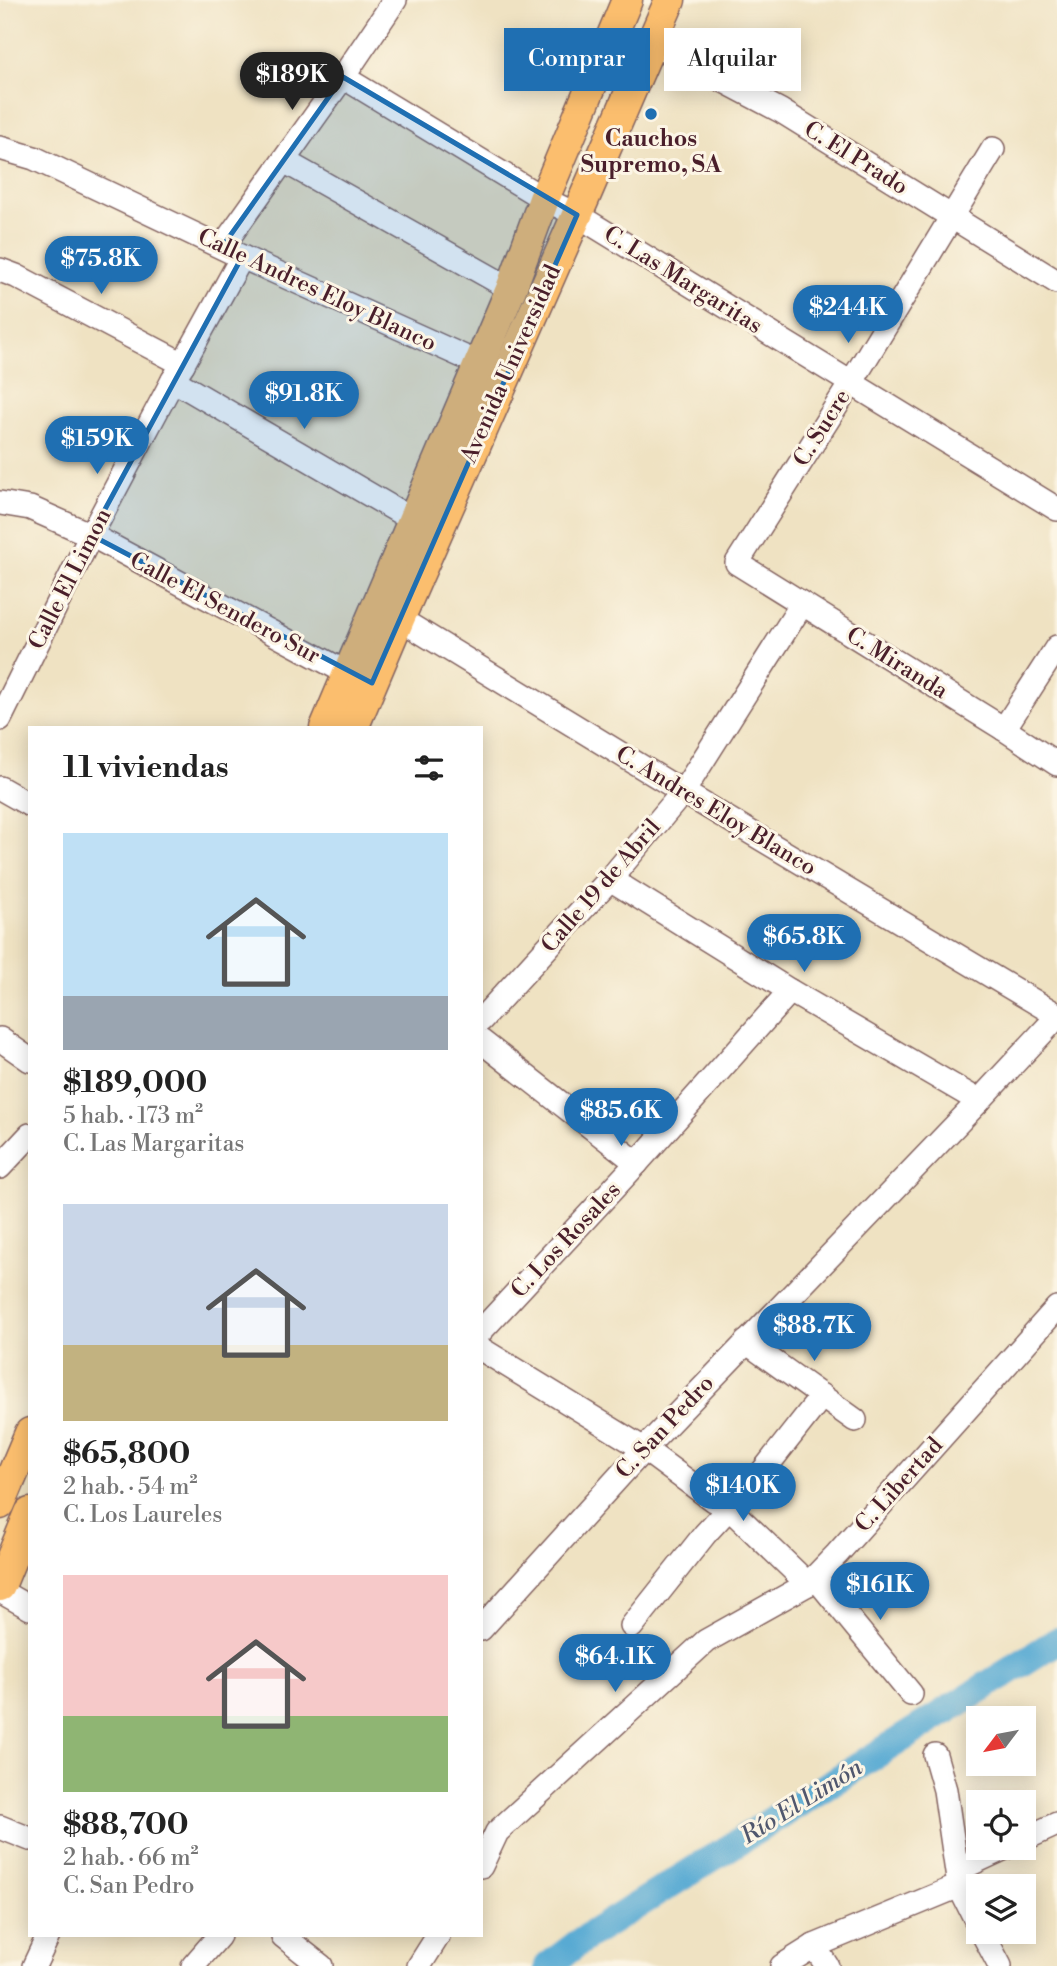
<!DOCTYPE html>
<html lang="es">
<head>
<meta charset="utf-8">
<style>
  :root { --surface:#fff; --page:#f2f2f2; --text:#222; --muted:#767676; --accent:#1f6fb2 }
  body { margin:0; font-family:"Libre Bodoni",serif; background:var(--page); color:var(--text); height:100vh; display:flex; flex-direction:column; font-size:26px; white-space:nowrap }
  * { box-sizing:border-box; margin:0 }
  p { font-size:23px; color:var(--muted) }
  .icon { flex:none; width:38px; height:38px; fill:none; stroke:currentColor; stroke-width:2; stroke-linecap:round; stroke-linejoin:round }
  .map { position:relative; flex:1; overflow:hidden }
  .details { position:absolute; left:28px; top:726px; width:455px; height:1211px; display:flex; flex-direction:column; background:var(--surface); border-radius:0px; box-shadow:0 4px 18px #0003 }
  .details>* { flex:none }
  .hud { position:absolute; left:504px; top:28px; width:448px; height:63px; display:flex; gap:14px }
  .needle { width:46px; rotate:238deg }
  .tools { position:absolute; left:966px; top:1706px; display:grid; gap:14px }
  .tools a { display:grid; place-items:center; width:70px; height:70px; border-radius:0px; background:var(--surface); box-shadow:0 4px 18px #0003; font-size:35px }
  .price { position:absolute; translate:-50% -60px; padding:0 16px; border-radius:24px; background:var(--accent); color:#fff; font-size:23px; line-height:46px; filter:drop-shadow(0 2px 4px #0008) }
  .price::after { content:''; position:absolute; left:50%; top:42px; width:21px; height:16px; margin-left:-10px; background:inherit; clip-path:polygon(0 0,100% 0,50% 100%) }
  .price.on { background:#222; color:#fff }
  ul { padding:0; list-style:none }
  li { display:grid; align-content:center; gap:14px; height:371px; padding:0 35px }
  li span { display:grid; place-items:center; height:217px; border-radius:0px; color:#555 }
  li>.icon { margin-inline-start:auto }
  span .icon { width:126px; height:126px; fill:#fffc; stroke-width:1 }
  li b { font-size:30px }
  h2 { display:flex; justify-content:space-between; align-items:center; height:84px; padding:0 35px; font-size:30px }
  .pill { padding:0 24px; border-radius:0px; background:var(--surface); box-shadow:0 4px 18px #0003; font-size:24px; line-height:63px }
  .pill.on { background:var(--accent); color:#fff }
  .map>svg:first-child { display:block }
</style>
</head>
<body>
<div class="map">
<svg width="1057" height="1966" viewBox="0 0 1057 1966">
  <rect width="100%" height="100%" fill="#fcf5e5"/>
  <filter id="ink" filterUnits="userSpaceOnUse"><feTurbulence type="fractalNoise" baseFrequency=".0143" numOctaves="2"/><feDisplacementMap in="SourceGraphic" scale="14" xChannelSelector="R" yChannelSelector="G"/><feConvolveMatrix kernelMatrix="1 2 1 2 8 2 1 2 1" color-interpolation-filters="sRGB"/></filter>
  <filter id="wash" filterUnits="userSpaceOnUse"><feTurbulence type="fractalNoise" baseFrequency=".00686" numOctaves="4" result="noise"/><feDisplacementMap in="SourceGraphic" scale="28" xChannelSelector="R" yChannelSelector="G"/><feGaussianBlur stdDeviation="1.57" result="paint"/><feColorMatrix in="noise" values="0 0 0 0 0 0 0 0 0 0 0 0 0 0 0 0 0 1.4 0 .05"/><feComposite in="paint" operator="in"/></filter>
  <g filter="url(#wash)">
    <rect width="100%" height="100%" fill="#efe2c2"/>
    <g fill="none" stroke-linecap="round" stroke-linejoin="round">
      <polyline stroke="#58aad3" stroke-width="28" points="548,1966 582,1940 1057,1641"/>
    </g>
  </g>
  <g filter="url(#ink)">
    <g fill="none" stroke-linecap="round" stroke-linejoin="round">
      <defs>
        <g id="minor">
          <polyline points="650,42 781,111 1057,282"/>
          <polyline points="343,77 544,199 577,215 1057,509"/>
          <polyline points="0,148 34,158 242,257 480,364"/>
          <polyline points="993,149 851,383 737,563 1004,729 1057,764"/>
          <polyline points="284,161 511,289"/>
          <polyline points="222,247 343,77 395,0"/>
          <polyline points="0,270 16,276 183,364"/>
          <polyline points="173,380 413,520"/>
          <polyline points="0,503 30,508 91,535 347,673 361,678"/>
          <polyline points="385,610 683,792 1057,1015"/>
          <polyline points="0,719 91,535 173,380 183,364 242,257"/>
          <polyline points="1004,729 1057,647"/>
          <polyline points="0,788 30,805"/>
          <polyline points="610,879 790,991 979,1101"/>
          <polyline points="481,1020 610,879 683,792 802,604"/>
          <polyline points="0,1039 30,1060"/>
          <polyline points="481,1041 637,1163"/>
          <polyline points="0,1167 30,1135"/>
          <polyline points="481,1331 637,1163 790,991"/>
          <polyline points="746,1342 855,1420"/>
          <polyline points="481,1349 644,1449 713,1500 728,1507 808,1584"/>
          <polyline points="815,1577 911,1694"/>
          <polyline points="0,1591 30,1608"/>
          <polyline points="632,1626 705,1534 763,1471 822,1396"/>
          <polyline points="481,1629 644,1449 979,1101 1057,1017"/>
          <polyline points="935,1755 945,1790 959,1886 978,1924"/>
          <polyline points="0,1827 30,1839"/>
          <polyline points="1024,1839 1057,1824"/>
          <polyline points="481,1866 497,1832 706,1641 808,1584 837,1554 1057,1308"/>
          <polyline points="982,1932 1000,1966"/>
          <polyline points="283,1936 321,1966"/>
          <polyline points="814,1946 827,1966"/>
          <polyline points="34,1966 48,1936"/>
          <polyline points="193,1966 219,1936"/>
          <polyline points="419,1966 438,1936"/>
          <polyline points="782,1966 814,1946 959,1886 966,1866 1005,1848"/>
        </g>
        <g id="major">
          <polyline points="325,728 511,289 544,199 627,0"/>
          <polyline points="353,728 400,617 577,215 670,0"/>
          <polyline points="0,1504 30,1433"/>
          <polyline points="0,1586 30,1513"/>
        </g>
      </defs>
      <use href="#minor" stroke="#846360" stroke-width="26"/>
      <use href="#major" stroke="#846360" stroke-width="33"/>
      <use href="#minor" stroke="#fff" stroke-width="23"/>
      <use href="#major" stroke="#fbbe6e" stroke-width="30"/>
    </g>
  </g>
  <path fill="#1f6fb2" fill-opacity="0.2" stroke="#1f6fb2" stroke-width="5" stroke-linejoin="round" d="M343 77 577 215 372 683 91 535 242 257 222 247Z"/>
  <circle fill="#1f6fb2" stroke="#fcf5e5" stroke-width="2.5" cx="651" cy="114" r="7"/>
  <g text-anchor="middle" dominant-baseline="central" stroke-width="6" stroke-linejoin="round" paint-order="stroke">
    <g font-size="23" font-weight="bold" fill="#4a1f2b" stroke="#fcf5e5">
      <text x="651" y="139">Cauchos<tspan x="651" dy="26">Supremo, SA</tspan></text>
    </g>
    <g font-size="23" fill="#4a1f2b" stroke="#fcf5e5">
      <text transform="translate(856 158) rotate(32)">C. El Prado</text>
      <text transform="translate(683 280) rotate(32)">C. Las Margaritas</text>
      <text transform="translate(317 290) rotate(25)">Calle Andres Eloy Blanco</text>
      <text transform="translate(511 364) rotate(-66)">Avenida Universidad</text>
      <text transform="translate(822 428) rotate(-58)">C. Sucre</text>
      <text transform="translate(70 579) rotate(-63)">Calle El Limon</text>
      <text transform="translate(225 608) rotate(28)">Calle El Sendero Sur</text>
      <text transform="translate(897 663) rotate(32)">C. Miranda</text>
      <text transform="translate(716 811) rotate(31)">C. Andres Eloy Blanco</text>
      <text transform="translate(601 886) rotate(-49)">Calle 19 de Abril</text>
      <text transform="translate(566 1240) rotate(-47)">C. Los Rosales</text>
      <text transform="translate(665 1427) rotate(-47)">C. San Pedro</text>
      <text transform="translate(899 1485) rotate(-48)">C. Libertad</text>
    </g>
    <g font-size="24" font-style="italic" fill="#50576e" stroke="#fcf5e5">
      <text transform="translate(802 1802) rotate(-32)">Río El Limón</text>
    </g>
  </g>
</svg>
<div class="tools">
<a><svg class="needle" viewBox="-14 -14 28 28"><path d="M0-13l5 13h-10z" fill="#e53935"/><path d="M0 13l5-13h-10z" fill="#767676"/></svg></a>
<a><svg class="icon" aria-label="locate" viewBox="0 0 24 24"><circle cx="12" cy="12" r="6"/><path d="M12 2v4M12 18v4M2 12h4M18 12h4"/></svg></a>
<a><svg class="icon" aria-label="layers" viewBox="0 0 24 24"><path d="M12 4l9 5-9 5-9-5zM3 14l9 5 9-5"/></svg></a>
</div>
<b class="price on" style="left:292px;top:112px">$189K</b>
<b class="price" style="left:101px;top:296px">$75.8K</b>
<b class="price" style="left:848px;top:345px">$244K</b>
<b class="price" style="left:304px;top:431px">$91.8K</b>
<b class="price" style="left:97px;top:476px">$159K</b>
<b class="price" style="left:804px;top:974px">$65.8K</b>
<b class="price" style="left:621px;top:1148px">$85.6K</b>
<b class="price" style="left:814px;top:1363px">$88.7K</b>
<b class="price" style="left:743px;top:1523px">$140K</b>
<b class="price" style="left:880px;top:1622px">$161K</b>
<b class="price" style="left:615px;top:1694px">$64.1K</b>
<div class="hud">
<a class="pill on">Comprar</a>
<a class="pill">Alquilar</a>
</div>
<section class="details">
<h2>11 viviendas<svg class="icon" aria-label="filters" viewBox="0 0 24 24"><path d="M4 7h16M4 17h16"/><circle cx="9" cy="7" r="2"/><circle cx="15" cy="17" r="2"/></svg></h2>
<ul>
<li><span style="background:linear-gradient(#bfe0f5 75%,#9aa5b1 0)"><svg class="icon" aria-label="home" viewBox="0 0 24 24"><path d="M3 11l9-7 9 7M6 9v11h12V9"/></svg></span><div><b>$189,000</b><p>5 hab. · 173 m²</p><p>C. Las Margaritas</p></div></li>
<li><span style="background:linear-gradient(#c9d6e8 65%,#c2b280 0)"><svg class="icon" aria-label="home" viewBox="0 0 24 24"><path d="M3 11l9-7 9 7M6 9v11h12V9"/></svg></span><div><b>$65,800</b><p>2 hab. · 54 m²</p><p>C. Los Laureles</p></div></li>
<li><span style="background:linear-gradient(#f6c9c9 65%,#8fb573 0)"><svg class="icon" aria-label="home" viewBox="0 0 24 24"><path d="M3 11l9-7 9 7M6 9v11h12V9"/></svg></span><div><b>$88,700</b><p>2 hab. · 66 m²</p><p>C. San Pedro</p></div></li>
</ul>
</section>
</div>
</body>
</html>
